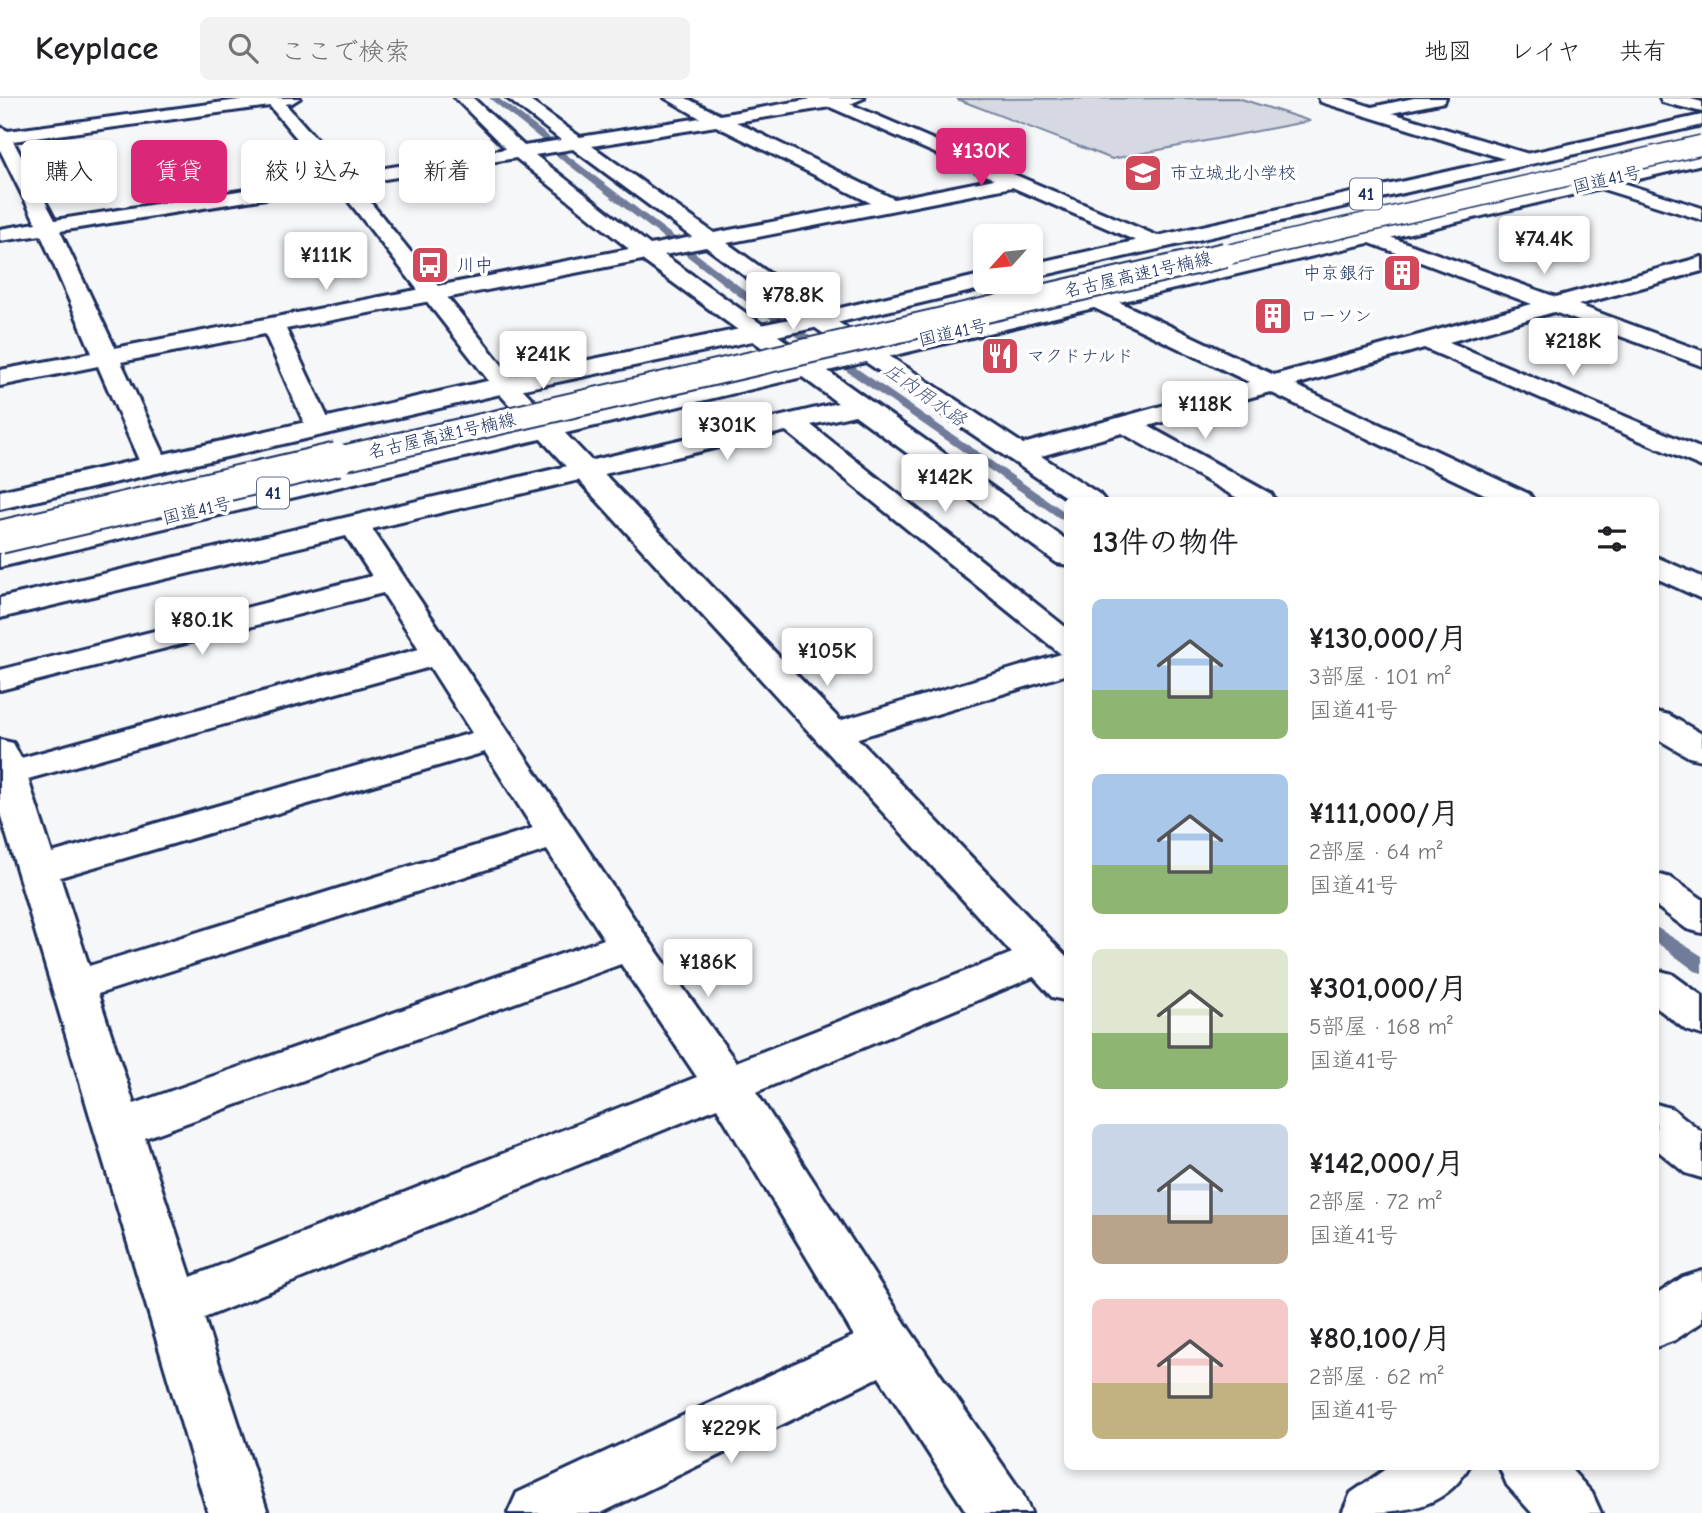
<!DOCTYPE html>
<html lang="ja">
<head>
<meta charset="utf-8">
<style>
  :root { --surface:#fff; --page:#f2f2f2; --text:#202124; --muted:#757577; --line:#e0e0e0; --accent:#db2777 }
  body { margin:0; font-family:"Comic Neue","Klee One",sans-serif; background:var(--page); color:var(--text); height:100vh; display:flex; flex-direction:column; font-size:26px; white-space:nowrap }
  * { box-sizing:border-box; margin:0 }
  p { font-size:23px; color:var(--muted) }
  .icon { flex:none; width:38px; height:38px; fill:none; stroke:currentColor; stroke-width:2; stroke-linecap:round; stroke-linejoin:round }
  .map { position:relative; flex:1; overflow:hidden }
  .details { position:absolute; left:1064px; top:399px; width:595px; height:973px; display:flex; flex-direction:column; background:var(--surface); border-radius:10px; box-shadow:0 4px 10px #0003 }
  .details>* { flex:none }
  .guide { position:absolute; left:21px; top:42px; width:665px; height:63px; display:flex; gap:14px }
  .needle { width:46px; rotate:243deg }
  .controls { position:absolute; left:973px; top:126px; display:grid; gap:14px }
  .controls a { display:grid; place-items:center; width:70px; height:70px; border-radius:10px; background:var(--surface); box-shadow:0 4px 10px #0003; font-size:35px }
  .price { position:absolute; translate:-50% -60px; padding:0 16px; border-radius:7px; background:#fff; color:#222; font-size:23px; line-height:46px; filter:drop-shadow(0 2px 4px #0008) }
  .price::after { content:''; position:absolute; left:50%; top:42px; width:21px; height:16px; margin-left:-10px; background:inherit; clip-path:polygon(0 0,100% 0,50% 100%) }
  .price.selected { background:var(--accent); color:#fff }
  ul { padding:0; list-style:none }
  li { display:flex; align-items:center; gap:21px; height:175px; padding:0 28px }
  li span { display:grid; place-items:center; flex:none; width:196px; height:140px; border-radius:10px; color:#555 }
  li>.icon { margin-inline-start:auto }
  span .icon { width:84px; height:84px; fill:#fffc; stroke-width:1 }
  li b { font-size:30px }
  h2 { display:flex; justify-content:space-between; align-items:center; height:84px; padding:0 28px; font-size:30px }
  .chip { padding:0 24px; border-radius:10px; background:var(--surface); box-shadow:0 4px 10px #0003; font-size:24px; line-height:63px }
  .chip.selected { background:var(--accent); color:#fff }
  header { display:flex; align-items:center; gap:42px; box-sizing:border-box; height:98px; padding:0 35px; background:var(--surface); border-bottom:2px solid var(--line) }
  header strong { font-size:33px }
  nav { display:flex; gap:38px; margin-inline-start:auto; font-size:24px }
  .search { width:490px; height:63px; background:var(--page); display:flex; align-items:center; gap:18px; box-sizing:border-box; padding:0 24px; border-radius:10px; color:var(--muted); font-size:26px }
  .map>svg:first-child { display:block }
</style>
</head>
<body>
<header>
<strong>Keyplace</strong>
<div class="search"><svg class="icon" aria-label="search" viewBox="0 0 24 24"><circle cx="10" cy="10" r="6"/><path d="M15 15l6 6"/></svg>ここで検索</div>
<nav><a>地図</a><a>レイヤ</a><a>共有</a></nav>
</header>
<div class="map">
<svg width="1702" height="1415" viewBox="0 0 1702 1415">
  <rect width="100%" height="100%" fill="#f6f7f9"/>
  <filter id="ink" filterUnits="userSpaceOnUse"><feTurbulence type="fractalNoise" baseFrequency=".0143" numOctaves="2"/><feDisplacementMap in="SourceGraphic" scale="14" xChannelSelector="R" yChannelSelector="G"/><feConvolveMatrix kernelMatrix="1 2 1 2 8 2 1 2 1" color-interpolation-filters="sRGB"/></filter>
  <g filter="url(#ink)">
    <polygon fill="#d6d9e2" stroke="#7884a0" stroke-width="2" points="1238,0 1310,23 1112,61 957,1"/>
    <g fill="none" stroke-linecap="round" stroke-linejoin="round">
      <g fill="#707c99" fill-rule="evenodd">
        <polygon points="489,0 498,0 548,38 554,47 756,201 1068,416 1068,426 748,205 548,51 542,42"/>
        <polygon points="1656,829 1702,858 1702,875 1695,873 1656,844"/>
      </g>
      <defs>
        <g id="minor">
          <path d="M254 0H300L292 5 13 43 55 122 506 51 455 0H473L524 48 561 42 507 0H526L580 39 700 20 665 0H686L720 17 817 0H864L850 6 1162 140 1166 144 1162 148H1148L1012 89 727 145 827 217 1023 346 1249 284 1086 206 1083 201 1086 196H1102L1274 277 1532 206 1362 142 1359 138 1362 134H1376L1556 199 1702 159V173L1578 207 1702 253V268L1554 214 1449 244 1702 351V369L1424 250 1295 287 1529 396 1533 402H1497L1270 294 1148 328 1271 396 1275 402H1241L1122 335 1041 358 1099 396 1104 402H1070L811 227 706 149 664 157 1068 443V467L1057 465 855 317 811 327 1068 531V576L832 648 819 645 814 637 819 629 1061 556 786 333 372 431 645 837 736 964 1025 850 1040 845 1055 850 1062 860 1055 870 756 994 909 1231 1022 1395 1031 1415H967L879 1279 601 1415H508L517 1395 854 1238 717 1010 204 1220 268 1415H208L0 715V642L13 645 21 660 419 551 383 495 0 592V572L372 478 346 438 0 520V500L838 305 642 162 286 231 332 329 328 335H310L306 329 265 236 121 264 169 367 165 373 155 375 145 373 141 367 98 268 0 288V272L92 255 41 137 0 143V131L36 125 0 52V29L8 33ZM830 9 994 81 894 101 736 24ZM716 28 871 105 714 135 592 48ZM573 51 692 139 650 147 535 57ZM516 60 629 151 115 250 60 133ZM430 569 472 635 52 755 28 681ZM485 654 533 730 89 868 60 779ZM547 752 604 841 134 1006 98 896ZM621 866 697 979 191 1179 145 1040Z"/>
          <polygon points="1319,0 1344,0 1372,9 1414,0 1446,0 1444,4 1392,15 1532,57 1534,61 1525,67 1518,65 1321,4"/>
          <polygon points="1660,0 1687,0 1702,4 1702,14 1662,4"/>
          <polygon points="1600,78 1702,110 1702,122 1593,88 1590,84 1593,80"/>
          <polygon points="1656,459 1702,479 1702,501 1656,480"/>
          <polygon points="1656,614 1669,617 1702,636 1702,662 1689,659 1656,640"/>
          <polygon points="1656,776 1671,780 1702,801 1702,835 1687,831 1656,808"/>
          <polygon points="1656,872 1672,876 1702,898 1702,937 1686,932 1656,909"/>
          <polygon points="1656,1006 1673,1011 1702,1034 1702,1080 1685,1075 1656,1051"/>
          <polygon points="1702,1173 1702,1224 1675,1242 1656,1249 1656,1197 1683,1179"/>
          <path d="M1390 1368H1469C1444 1415 1394 1415 1342 1415L1351 1395Z"/>
        </g>
        <g id="tertiary">
          <polygon points="263,0 280,0 350,79 514,282 1068,860 1068,903 1052,899 496,292 336,87"/>
          <polygon points="1499,1368 1568,1368 1592,1395 1601,1415 1532,1415 1507,1387"/>
        </g>
        <g id="trunk">
          <polygon points="1702,17 1702,27 1031,180 1031,166"/>
          <polygon points="1702,54 1702,66 0,469 0,451"/>
          <polygon points="985,176 985,184 996,184 993,188 819,229 505,295 0,411 0,393 505,279 819,215"/>
        </g>
      </defs>
      <use href="#minor" stroke="#1b2f5e" stroke-width="6"/>
      <use href="#tertiary" stroke="#1b2f5e" stroke-width="6"/>
      <use href="#trunk" stroke="#1b2f5e" stroke-width="6"/>
      <use href="#minor" fill="#fff" fill-rule="evenodd"/>
      <use href="#tertiary" fill="#fff" fill-rule="evenodd"/>
      <use href="#trunk" fill="#fff" fill-rule="evenodd"/>
      <defs>
        <polyline id="motorway-bridge-far2" points="1217,159 1702,47"/>
        <polyline id="motorway-bridge-far1" points="330,363 1225,157"/>
        <polyline id="motorway-bridge" points="0,439 337,361"/>
      </defs>
      <use href="#motorway-bridge-far2" stroke="#1b2f5e" stroke-width="22" stroke-linecap="butt"/>
      <use href="#motorway-bridge-far1" stroke="#1b2f5e" stroke-width="28" stroke-linecap="butt"/>
      <use href="#motorway-bridge" stroke="#1b2f5e" stroke-width="36" stroke-linecap="butt"/>
      <use href="#motorway-bridge-far2" stroke="#fff" stroke-width="19"/>
      <use href="#motorway-bridge-far1" stroke="#fff" stroke-width="24"/>
      <use href="#motorway-bridge" stroke="#fff" stroke-width="32"/>
    </g>
  </g>
  <defs>
    <symbol id="school-square" viewBox="-11 -11 22 22"><rect x="-9" y="-9" width="18" height="18" rx="4" fill="#d1495b" stroke="#fff"/><path d="M0-5L7-2L0 1L-7-2ZM-4 1L0 2.5L4 1V4Q0 6-4 4Z" fill="#fff"/></symbol>
    <symbol id="bus-square" viewBox="-11 -11 22 22"><rect x="-9" y="-9" width="18" height="18" rx="4" fill="#d1495b" stroke="#fff"/><path d="M-5-6H5V4H4V6H2V4H-2V6H-4V4H-5ZM-3.5-4V0h7V-4ZM-3.5 1.2v1.5H-2V1.2ZM2 1.2v1.5H3.5V1.2Z" fill="#fff"/></symbol>
    <symbol id="building-square" viewBox="-11 -11 22 22"><rect x="-9" y="-9" width="18" height="18" rx="4" fill="#d1495b" stroke="#fff"/><path d="M-4-6H4V6H1V3H-1V6H-4ZM-2.5-4.3h1.7v1.8h-1.7ZM.8-4.3h1.7v1.8H.8ZM-2.5-1h1.7V.8h-1.7ZM.8-1h1.7V.8H.8Z" fill="#fff"/></symbol>
    <symbol id="restaurant-square" viewBox="-11 -11 22 22"><rect x="-9" y="-9" width="18" height="18" rx="4" fill="#d1495b" stroke="#fff"/><path d="M-5-6h1v4h1v-4h1v4h1v-4h1v5L-1.5 .5V6h-2V.5L-5-1ZM5-6V6H3V1.5H1.5Q1.5-4 5-6Z" fill="#fff"/></symbol>
  </defs>
  <g fill-rule="evenodd">
    <use href="#school-square" x="1121" y="53" width="44" height="44"/>
    <use href="#bus-square" x="408" y="145" width="44" height="44"/>
    <use href="#building-square" x="1380" y="153" width="44" height="44"/>
    <use href="#building-square" x="1251" y="196" width="44" height="44"/>
    <use href="#restaurant-square" x="978" y="236" width="44" height="44"/>
  </g>
  <g text-anchor="middle" dominant-baseline="central" stroke-width="7" stroke-linejoin="round" paint-order="stroke">
    <g font-size="18" fill="#1b2f5e" stroke="#fff" text-anchor="start">
      <text x="1170" y="75">市立城北小学校</text>
      <text x="457" y="167">川中</text>
      <text x="1375" y="175" text-anchor="end">中京銀行</text>
      <text x="1300" y="218">ローソン</text>
      <text x="1027" y="258">マクドナルド</text>
    </g>
    <g font-size="18" fill="#1b2f5e" stroke="#fff">
      <text transform="translate(1607 82) rotate(-13)">国道41号</text>
      <text transform="translate(1138 177) rotate(-13)">名古屋高速1号楠線</text>
      <text transform="translate(953 235) rotate(-13)">国道41号</text>
      <text transform="translate(442 338) rotate(-13)">名古屋高速1号楠線</text>
      <text transform="translate(197 413) rotate(-13)">国道41号</text>
    </g>
    <g fill="#fff" stroke="#5f6d8e" stroke-width="2">
      <rect x="1350" y="80.5" width="32" height="31" rx="5"/>
      <rect x="257" y="379.5" width="32" height="31" rx="5"/>
    </g>
    <g font-size="19" font-weight="bold" fill="#1b2f5e">
      <text x="1366" y="96">41</text>
      <text x="273" y="395">41</text>
    </g>
    <g font-size="19" font-style="italic" fill="#4d5c81" stroke="#fff">
      <text transform="translate(925 297) rotate(35)">庄内用水路</text>
    </g>
  </g>
</svg>
<div class="controls">
<a><svg class="needle" viewBox="-14 -14 28 28"><path d="M0-13l5 13h-10z" fill="#e53935"/><path d="M0 13l5-13h-10z" fill="#757577"/></svg></a>
</div>
<b class="price selected" style="left:981px;top:90px">¥130K</b>
<b class="price" style="left:1544px;top:178px">¥74.4K</b>
<b class="price" style="left:326px;top:194px">¥111K</b>
<b class="price" style="left:793px;top:234px">¥78.8K</b>
<b class="price" style="left:1573px;top:280px">¥218K</b>
<b class="price" style="left:543px;top:293px">¥241K</b>
<b class="price" style="left:1205px;top:343px">¥118K</b>
<b class="price" style="left:727px;top:364px">¥301K</b>
<b class="price" style="left:945px;top:416px">¥142K</b>
<b class="price" style="left:202px;top:559px">¥80.1K</b>
<b class="price" style="left:827px;top:590px">¥105K</b>
<b class="price" style="left:708px;top:901px">¥186K</b>
<b class="price" style="left:731px;top:1367px">¥229K</b>
<div class="guide">
<a class="chip">購入</a>
<a class="chip selected">賃貸</a>
<a class="chip">絞り込み</a>
<a class="chip">新着</a>
</div>
<section class="details">
<h2>13件の物件<svg class="icon" aria-label="filters" viewBox="0 0 24 24"><path d="M4 7h16M4 17h16"/><circle cx="9" cy="7" r="2"/><circle cx="15" cy="17" r="2"/></svg></h2>
<ul>
<li><span style="background:linear-gradient(#a9c7e8 65%,#8fb573 0)"><svg class="icon" aria-label="home" viewBox="0 0 24 24"><path d="M3 11l9-7 9 7M6 9v11h12V9"/></svg></span><div><b>¥130,000/月</b><p>3部屋 · 101 m²</p><p>国道41号</p></div></li>
<li><span style="background:linear-gradient(#a9c7e8 65%,#8fb573 0)"><svg class="icon" aria-label="home" viewBox="0 0 24 24"><path d="M3 11l9-7 9 7M6 9v11h12V9"/></svg></span><div><b>¥111,000/月</b><p>2部屋 · 64 m²</p><p>国道41号</p></div></li>
<li><span style="background:linear-gradient(#dfe7d0 60%,#8fb573 0)"><svg class="icon" aria-label="home" viewBox="0 0 24 24"><path d="M3 11l9-7 9 7M6 9v11h12V9"/></svg></span><div><b>¥301,000/月</b><p>5部屋 · 168 m²</p><p>国道41号</p></div></li>
<li><span style="background:linear-gradient(#c9d6e8 65%,#b9a48a 0)"><svg class="icon" aria-label="home" viewBox="0 0 24 24"><path d="M3 11l9-7 9 7M6 9v11h12V9"/></svg></span><div><b>¥142,000/月</b><p>2部屋 · 72 m²</p><p>国道41号</p></div></li>
<li><span style="background:linear-gradient(#f6c9c9 60%,#c2b280 0)"><svg class="icon" aria-label="home" viewBox="0 0 24 24"><path d="M3 11l9-7 9 7M6 9v11h12V9"/></svg></span><div><b>¥80,100/月</b><p>2部屋 · 62 m²</p><p>国道41号</p></div></li>
</ul>
</section>
</div>
</body>
</html>
